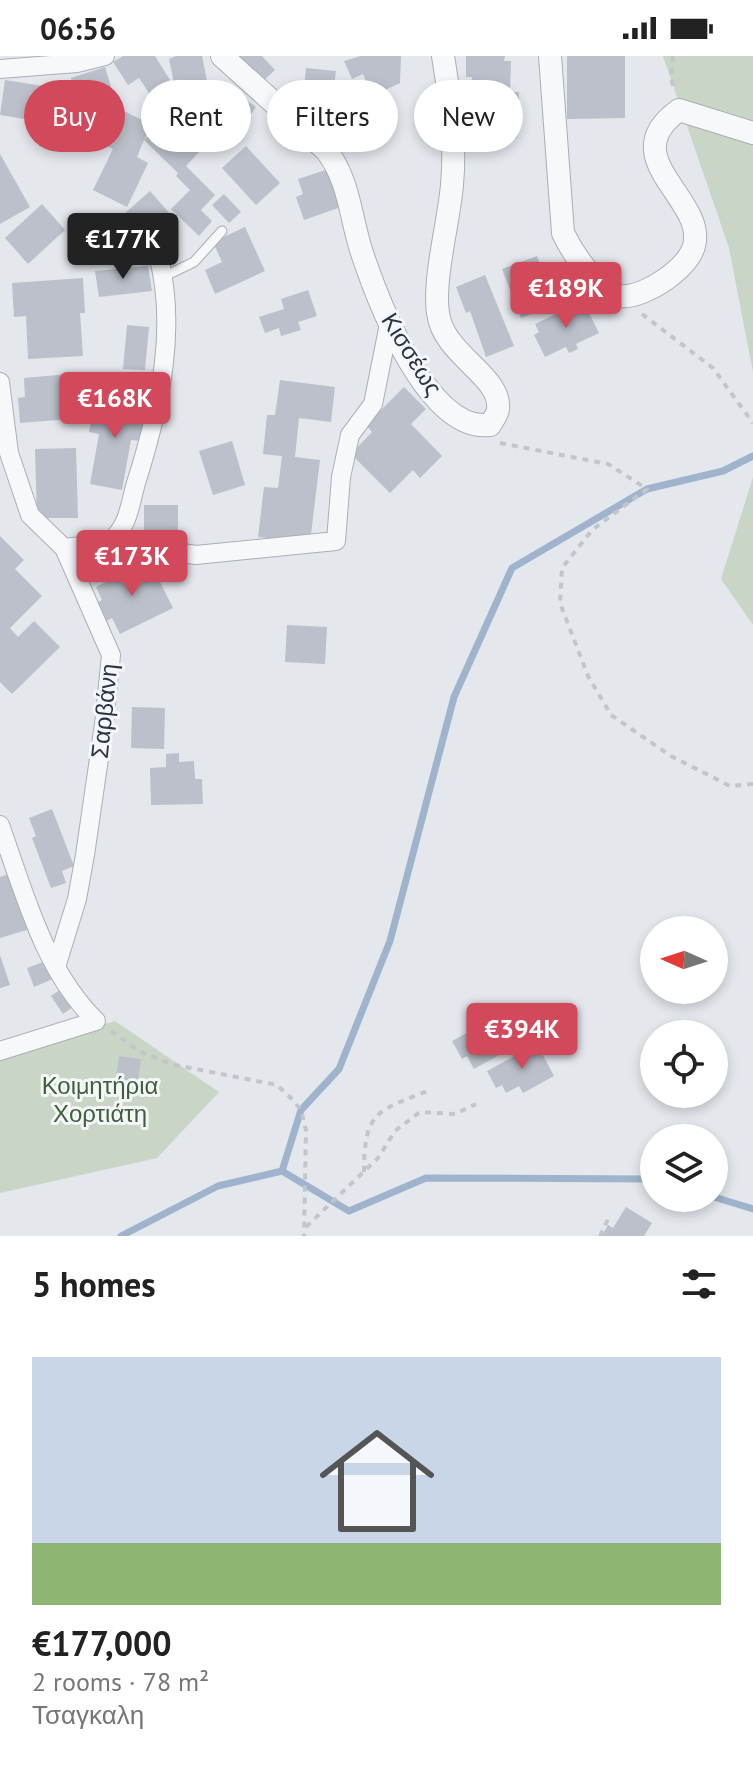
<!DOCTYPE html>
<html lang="en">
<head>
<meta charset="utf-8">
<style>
  :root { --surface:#fff; --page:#f6f6f6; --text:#222; --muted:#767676; --line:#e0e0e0; --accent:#d1495b }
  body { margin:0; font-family:"PT Sans",sans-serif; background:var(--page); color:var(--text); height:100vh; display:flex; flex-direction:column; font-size:30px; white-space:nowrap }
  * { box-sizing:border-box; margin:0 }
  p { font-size:26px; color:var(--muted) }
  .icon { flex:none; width:44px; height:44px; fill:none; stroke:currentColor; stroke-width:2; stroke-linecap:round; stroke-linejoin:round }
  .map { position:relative; height:1180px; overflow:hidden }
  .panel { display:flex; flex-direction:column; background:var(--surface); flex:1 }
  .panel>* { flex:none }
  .top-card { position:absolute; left:24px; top:24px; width:706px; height:72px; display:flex; gap:16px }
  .needle { width:52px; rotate:273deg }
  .buttons { position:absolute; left:640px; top:860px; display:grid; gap:16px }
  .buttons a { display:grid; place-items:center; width:88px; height:88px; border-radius:50%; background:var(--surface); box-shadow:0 4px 12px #0003; font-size:40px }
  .price { position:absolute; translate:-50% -68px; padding:0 18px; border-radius:8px; background:var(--accent); color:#fff; font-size:26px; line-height:52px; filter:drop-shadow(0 2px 4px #0008) }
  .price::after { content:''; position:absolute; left:50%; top:48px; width:24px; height:18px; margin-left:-12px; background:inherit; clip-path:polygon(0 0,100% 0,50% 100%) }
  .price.current { background:#222; color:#fff }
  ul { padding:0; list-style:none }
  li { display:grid; align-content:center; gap:16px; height:424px; padding:0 32px }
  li+li { border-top:2px solid var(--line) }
  li span { display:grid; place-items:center; height:248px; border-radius:0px; color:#555 }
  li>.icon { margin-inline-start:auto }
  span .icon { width:144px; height:144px; fill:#fffc; stroke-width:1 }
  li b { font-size:34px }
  h2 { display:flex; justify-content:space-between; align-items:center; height:96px; padding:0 32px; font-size:34px }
  .tag { padding:0 28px; border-radius:36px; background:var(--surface); box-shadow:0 4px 12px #0003; font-size:28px; line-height:72px }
  .tag.current { background:var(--accent); color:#fff }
  .status { display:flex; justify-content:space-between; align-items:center; height:56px; padding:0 40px; background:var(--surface); direction:ltr }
  .status svg { height:22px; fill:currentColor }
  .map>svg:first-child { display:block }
</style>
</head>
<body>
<div class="status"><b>06:56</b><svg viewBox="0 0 49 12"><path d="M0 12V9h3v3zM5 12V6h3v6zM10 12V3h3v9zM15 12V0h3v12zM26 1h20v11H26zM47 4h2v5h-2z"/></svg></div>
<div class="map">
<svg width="753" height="1180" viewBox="0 0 753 1180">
  <rect width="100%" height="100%" fill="#e4e7ec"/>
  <g fill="#c9d6c5">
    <polygon points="663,0 753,0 753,316 729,192"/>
    <polygon points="753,421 753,569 721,523"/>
    <polygon points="115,965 219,1036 157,1102 0,1137 0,1001"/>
  </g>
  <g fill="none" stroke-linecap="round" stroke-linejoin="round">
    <g stroke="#9fb4cc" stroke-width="7">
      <polyline points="282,1115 349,1155 426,1122 654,1123"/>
      <polyline points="714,1141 753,1153"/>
      <polyline points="121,1180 218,1130 282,1115 301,1054 339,1013 390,885 454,641 512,512 647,433 723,415 753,400"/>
    </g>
  </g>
  <g fill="#bbc0ca">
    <polygon points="123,0 155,0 170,24 149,37 139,22 128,29 113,6"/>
    <polygon points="176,0 202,0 210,40 178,47 169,3"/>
    <polygon points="233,0 262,0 275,14 260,28"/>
    <polygon points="361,0 401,0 400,27 372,40 363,18 352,23 344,5"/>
    <polygon points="466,0 505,0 504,5 511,5 510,36 519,36 517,82 478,81 480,38 471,38 472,21 466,21"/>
    <polygon points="567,0 625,0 625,62 567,63"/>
    <polygon points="105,11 116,47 83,58 71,22"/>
    <polygon points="306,12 336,15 331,56 302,53"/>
    <polygon points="5,24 43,30 37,65 0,59"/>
    <polygon points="229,32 256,51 227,92 201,74"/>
    <polygon points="372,40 393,78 369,91 350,53"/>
    <polygon points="54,46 83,58 70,95 41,85"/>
    <polygon points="118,52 152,69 144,84 166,62 200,95 186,110 215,139 201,154 212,165 199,180 171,153 190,134 176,120 178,117 144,84 137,101 148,107 127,151 93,134 113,93 101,87"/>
    <polygon points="246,90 280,127 256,149 222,112"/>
    <polygon points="0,98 30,151 0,168"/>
    <polygon points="332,112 344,150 304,164 296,141 303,138 298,123"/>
    <polygon points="150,135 177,166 152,188 142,176 123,193 106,174"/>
    <polygon points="224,138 241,156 229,167 212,149"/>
    <polygon points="42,148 65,174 28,208 5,182"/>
    <polygon points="245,171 265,215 215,238 205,214 222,206 213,186"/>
    <polygon points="537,200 556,249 521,262 502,213"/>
    <polygon points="148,210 152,235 99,241 95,215"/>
    <polygon points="485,219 514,290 486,301 470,255 466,257 456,231"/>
    <polygon points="83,222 85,257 80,257 83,300 28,303 26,260 14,261 12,227"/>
    <polygon points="308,234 317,260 298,266 301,274 281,280 279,272 265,277 259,261 284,253 281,243"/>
    <polygon points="583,245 599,277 576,288 578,293 569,297 566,291 545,301 534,279 539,276 535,268"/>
    <polygon points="127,269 149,271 145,314 123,313"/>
    <polygon points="80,317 84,362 20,367 18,342 25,341 24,322"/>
    <polygon points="280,324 335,331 331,366 299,362 295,401 320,404 310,487 258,481 264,431 278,432 282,400 263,398 267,359 275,359"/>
    <polygon points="404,331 426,353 411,368 442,400 420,422 413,414 390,437 351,398 372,376 366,369"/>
    <polygon points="101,342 147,350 141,385 131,384 122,434 90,428 99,378 89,376 93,355 98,356"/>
    <polygon points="232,385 245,429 213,439 199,395"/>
    <polygon points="76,392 78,462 37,462 35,393"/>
    <rect x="144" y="449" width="34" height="34"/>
    <polygon points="0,480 24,504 15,513 42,540 10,572 18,581 34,565 60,591 12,638 0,626"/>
    <polygon points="149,504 173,552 120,578 112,562 103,567 93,549 102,544 96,531"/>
    <polygon points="287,569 327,571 325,608 285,606"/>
    <polygon points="132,651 165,652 164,693 131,692"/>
    <polygon points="179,697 179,706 194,705 195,723 202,723 203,748 151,749 150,712 166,711 166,698"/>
    <polygon points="52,753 74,810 62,815 66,827 51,832 32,782 36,780 29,762"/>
    <polygon points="9,818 27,874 0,882 0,821"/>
    <polygon points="0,899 10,929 0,932"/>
    <polygon points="48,904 55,922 34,931 27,912"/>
    <polygon points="61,933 73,951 63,958 51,940"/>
    <polygon points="503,957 519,988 474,1013 467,1000 462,1003 452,985"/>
    <polygon points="537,988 554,1020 523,1037 519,1030 506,1037 502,1029 496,1032 487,1015"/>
    <polygon points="119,1000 141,1003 136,1038 114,1035"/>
    <polygon points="626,1151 652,1167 644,1180 602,1180 608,1169 613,1172"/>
  </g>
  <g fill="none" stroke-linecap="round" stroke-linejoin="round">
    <defs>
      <polyline id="service" points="165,220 194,206 222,175"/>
      <g id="minor">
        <polyline points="0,13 77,7 105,0"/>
        <polyline points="0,326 9,397 30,459 64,492 111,599 104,668 85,799 77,843 56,911"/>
        <path d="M109 487C129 469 129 452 136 427 160 351 179 269 156 191"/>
        <polyline points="64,492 109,487 196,499 336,485 341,421 350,379 373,348 389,268"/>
        <path d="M0 769C24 836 44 914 96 965L0 995"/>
      </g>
      <g id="tertiary">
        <path d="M222 0 326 94C350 125 350 161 362 197 378 245 428 377 490 369 492 365 498 358 498 353 502 320 443 299 438 257 433 223 449 165 452 129 456 85 450 43 443 0"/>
        <path d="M550 0 563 177C572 196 598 236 620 240 634 242 655 231 666 223 677 215 690 204 694 190 707 143 612 102 679 54L753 77"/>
      </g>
    </defs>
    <use href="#service" stroke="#a9aeb7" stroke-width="11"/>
    <use href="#minor" stroke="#a9aeb7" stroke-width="20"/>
    <use href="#tertiary" stroke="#a9aeb7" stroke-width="24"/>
    <g stroke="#c2c5cb" stroke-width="4" stroke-dasharray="6 6" stroke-linecap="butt">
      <polyline points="673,0 671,22 674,33"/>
      <polyline points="642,258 713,312 753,367"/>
      <polyline points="500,387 608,408 647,433 592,474 562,512 560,547 588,620 611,659 671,700 730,730 753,728"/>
      <polyline points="111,975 137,994 170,1008 277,1029 292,1043 301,1054 306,1074 304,1180"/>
      <path d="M364 1116C364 1055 377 1055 430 1034"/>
      <polyline points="306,1171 378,1102 395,1075 420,1056 455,1058 476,1048"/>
      <polyline points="600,1180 610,1159"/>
    </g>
    <use href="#service" stroke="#f7f8fa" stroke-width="9"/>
    <use href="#minor" stroke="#f7f8fa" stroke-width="18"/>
    <use href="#tertiary" stroke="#f7f8fa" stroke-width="22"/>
  </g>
  <g text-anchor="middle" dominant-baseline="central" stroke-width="6" stroke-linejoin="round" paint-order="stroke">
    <g font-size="24" fill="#2b3445" stroke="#f4f6f9">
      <text transform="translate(412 298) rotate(58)">Κισσέως</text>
      <text transform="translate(104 655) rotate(-84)">Σαρβάνη</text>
    </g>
    <g font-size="24" fill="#3f6138" stroke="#f4f6f9">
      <text x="100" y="1029">Κοιμητήρια<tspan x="100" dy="28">Χορτιάτη</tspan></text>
    </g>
  </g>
</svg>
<div class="buttons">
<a><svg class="needle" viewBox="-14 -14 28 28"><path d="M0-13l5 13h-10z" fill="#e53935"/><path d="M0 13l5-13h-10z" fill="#767676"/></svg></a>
<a><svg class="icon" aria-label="locate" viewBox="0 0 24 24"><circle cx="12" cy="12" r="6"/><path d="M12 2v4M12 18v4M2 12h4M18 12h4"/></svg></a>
<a><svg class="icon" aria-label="layers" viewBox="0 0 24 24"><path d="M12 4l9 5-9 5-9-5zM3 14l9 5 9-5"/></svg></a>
</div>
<b class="price current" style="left:123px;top:225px">€177K</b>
<b class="price" style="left:566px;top:274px">€189K</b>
<b class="price" style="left:115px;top:384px">€168K</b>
<b class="price" style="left:132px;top:542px">€173K</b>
<b class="price" style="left:522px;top:1015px">€394K</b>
<div class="top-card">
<a class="tag current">Buy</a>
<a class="tag">Rent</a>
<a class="tag">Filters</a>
<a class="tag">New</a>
</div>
</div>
<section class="panel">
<h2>5 homes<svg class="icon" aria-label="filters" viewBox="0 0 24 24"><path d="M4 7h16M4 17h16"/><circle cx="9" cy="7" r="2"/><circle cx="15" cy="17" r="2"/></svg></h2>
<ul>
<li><span style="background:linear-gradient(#c9d6e8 75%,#8fb573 0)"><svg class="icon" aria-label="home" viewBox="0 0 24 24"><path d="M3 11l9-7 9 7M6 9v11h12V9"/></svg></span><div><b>€177,000</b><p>2 rooms · 78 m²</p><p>Τσαγκαλη</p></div></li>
</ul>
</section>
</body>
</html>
